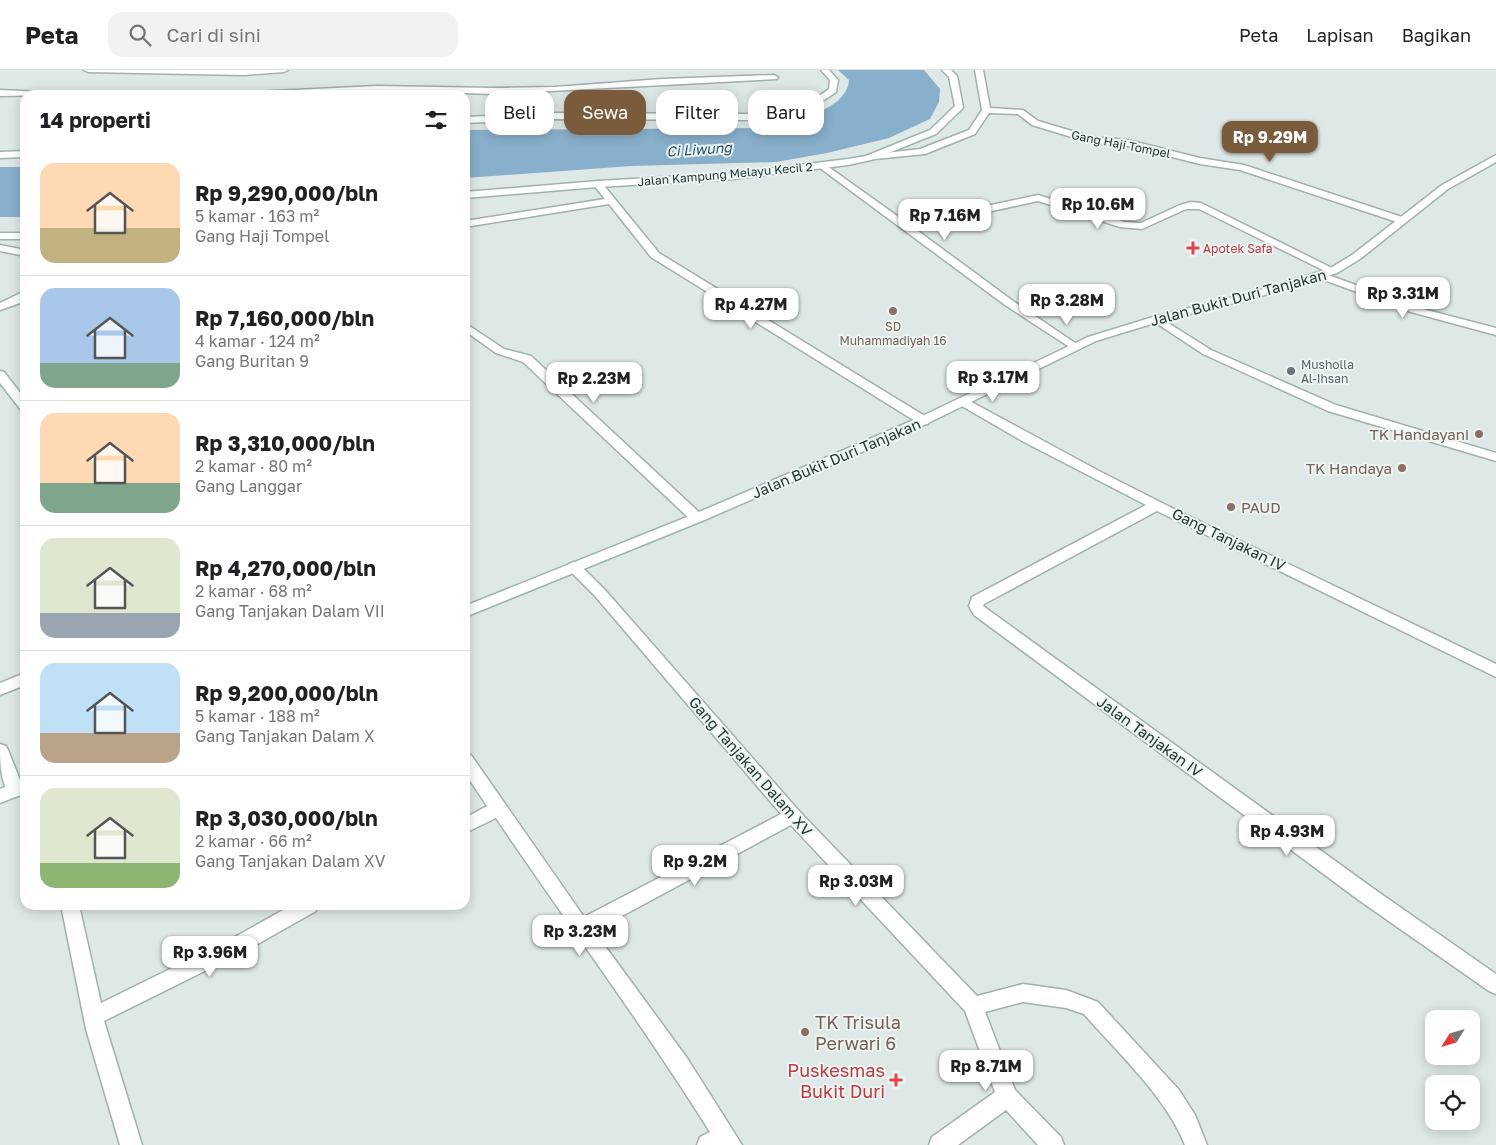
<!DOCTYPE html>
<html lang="id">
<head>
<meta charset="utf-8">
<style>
  :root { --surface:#fff; --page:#f2f2f2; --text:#202124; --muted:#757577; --line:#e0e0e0; --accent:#7a5c3d }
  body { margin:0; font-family:"Golos Text",sans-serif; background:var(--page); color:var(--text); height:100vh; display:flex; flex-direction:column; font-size:19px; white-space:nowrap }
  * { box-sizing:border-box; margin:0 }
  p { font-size:16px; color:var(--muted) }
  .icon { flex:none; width:28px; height:28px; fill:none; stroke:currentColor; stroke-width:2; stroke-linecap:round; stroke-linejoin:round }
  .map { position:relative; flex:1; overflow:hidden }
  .details { position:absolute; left:20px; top:20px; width:450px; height:820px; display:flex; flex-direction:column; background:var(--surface); border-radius:15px; box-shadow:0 2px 12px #0003 }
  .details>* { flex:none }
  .banner { position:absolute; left:485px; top:20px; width:475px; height:45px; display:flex; gap:10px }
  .needle { width:32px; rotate:233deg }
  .controls { position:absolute; left:1425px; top:940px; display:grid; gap:10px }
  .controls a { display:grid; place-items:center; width:55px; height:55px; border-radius:10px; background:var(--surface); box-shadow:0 2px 12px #0003; font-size:25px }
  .price { position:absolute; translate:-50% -42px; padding:0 11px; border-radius:10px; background:#fff; color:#222; font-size:16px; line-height:32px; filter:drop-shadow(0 1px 2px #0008) }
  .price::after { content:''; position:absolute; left:50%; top:30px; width:15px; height:11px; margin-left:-8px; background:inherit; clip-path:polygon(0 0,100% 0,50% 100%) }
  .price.current { background:var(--accent); color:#fff }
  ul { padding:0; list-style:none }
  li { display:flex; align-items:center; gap:15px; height:125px; padding:0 20px }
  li+li { border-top:1px solid var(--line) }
  li span { display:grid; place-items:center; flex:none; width:140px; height:100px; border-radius:15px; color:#555 }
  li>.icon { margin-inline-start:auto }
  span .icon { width:60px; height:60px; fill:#fffc; stroke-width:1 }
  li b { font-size:21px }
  h2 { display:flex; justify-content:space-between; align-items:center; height:60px; padding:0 20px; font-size:21px }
  .chip { padding:0 18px; border-radius:15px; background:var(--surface); box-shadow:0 2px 12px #0003; font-size:18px; line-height:45px }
  .chip.current { background:var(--accent); color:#fff }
  header { display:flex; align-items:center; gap:30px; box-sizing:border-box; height:70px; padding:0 25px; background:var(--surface); border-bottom:1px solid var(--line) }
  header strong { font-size:24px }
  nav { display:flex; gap:28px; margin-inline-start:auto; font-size:18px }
  .search { width:350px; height:45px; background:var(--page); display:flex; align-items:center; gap:12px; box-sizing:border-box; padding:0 18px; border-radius:15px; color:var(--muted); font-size:19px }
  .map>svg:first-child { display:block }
</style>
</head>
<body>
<header>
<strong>Peta</strong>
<div class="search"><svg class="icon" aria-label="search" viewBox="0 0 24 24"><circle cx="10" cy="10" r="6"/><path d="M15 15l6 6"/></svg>Cari di sini</div>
<nav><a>Peta</a><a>Lapisan</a><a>Bagikan</a></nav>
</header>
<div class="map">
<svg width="1496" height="1075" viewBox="0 0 1496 1075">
  <rect width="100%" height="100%" fill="#dee8e6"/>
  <g fill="#88afcb">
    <path d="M838 0H924L940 19 939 32 930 49 889 68 827 83 776 92 631 96 465 108V60L760 58C786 52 847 43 849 10Z"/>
    <rect x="0" y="97" width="25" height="50"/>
  </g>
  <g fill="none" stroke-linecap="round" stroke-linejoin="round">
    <defs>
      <g id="street">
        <polygon points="975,0 983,0 990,38 1023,40 1038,51 1092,67 1128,70 1200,88 1244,95 1405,148 1406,150 1405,152 1397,152 1240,100 1200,94 1128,76 1091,73 1032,55 1018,44 989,43 975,64 925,84 865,90 863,88 868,85 920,79 969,60 982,40"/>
        <polygon points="774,5 778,7 777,9 492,24 377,20 298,25 250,25 254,22 377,16 492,18 555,17 662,9"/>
        <polygon points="0,20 43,22 47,25 0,26"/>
        <polygon points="823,93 907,153 1038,125 1125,152 1141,153 1180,135 1191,132 1201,133 1338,201 1337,203 1329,203 1199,139 1186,139 1142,159 1120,157 1038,131 914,158 1013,231 1078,275 1080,277 1074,280 1005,235 820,98 818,96"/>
        <polygon points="598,111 601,112 659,183 928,348 930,351 928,354 920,354 651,187 609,134 465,157 465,151 605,129 593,114"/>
        <polygon points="0,175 25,180 25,186 0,181"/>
        <polygon points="1320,202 1419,238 1496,258 1496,265 1411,242 1316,207 1315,205"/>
        <polygon points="25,221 25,229 20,233 0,240 0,233"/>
        <polygon points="1157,246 1211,280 1336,335 1496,383 1496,391 1328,341 1203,284 1153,251 1151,249"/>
        <polygon points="465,253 504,279 531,286 702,445 704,448 702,451 692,451 523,292 496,283 465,261"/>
        <polygon points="0,301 4,302 25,329 25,341 21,340 0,313"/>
        <polygon points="964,328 1099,401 1166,435 1496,594 1496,607 1157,441 984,534 983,536 1374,819 1496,904 1496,924 1489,921 1360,831 974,545 969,536 972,527 1146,435 1024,372 960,335 958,332"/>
        <path d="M574 492 579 494 605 520 799 741 977 926 1023 914 1066 920 1098 932 1179 1020 1195 1045 1207 1075H1185C1166 1027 1118 983 1084 944L1066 938 1023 932 985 942 1015 1020 1061 1067 1064 1075H1038L1006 1040 958 1075H929L932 1067 995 1022 965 941 791 755 594 861 687 988 742 1075H697L700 1067 710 1062C643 955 567 853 496 748L465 763V748L487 736 465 703V684L471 685 584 847 781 744 595 526 569 500 567 497 569 494Z"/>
        <polygon points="25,603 25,615 0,625 0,613"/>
        <path d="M0 674 6 676 8 680 24 720 21 725 15 727 9 725C0 708 0 692 0 674Z"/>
        <polygon points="61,835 79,835 101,933 233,868 292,835 318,835 316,841 247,880 104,951 142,1075 120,1075 86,959"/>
      </g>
      <g id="secondary">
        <polygon points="84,0 288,0 284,2 244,5 88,2"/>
        <path d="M821 0H829L838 10 836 22C811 41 783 46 752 50L553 49 465 53V47L553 43 752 44C781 41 806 37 829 19L830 10Z"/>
        <polygon points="942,0 951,0 957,6 963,37 962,39 936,64 871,90 848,95 734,109 598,117 465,128 465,122 598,111 734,103 848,89 866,86 930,60 955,36 949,7"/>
        <polygon points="25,81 25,87 0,88 0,82"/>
        <polygon points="1496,85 1496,92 1448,119 1360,189 1337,203 1258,227 1161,251 1096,271 924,355 702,451 465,547 465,536 692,445 916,349 1088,267 1153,247 1250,223 1329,199 1352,185 1442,115"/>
        <rect x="0" y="163" width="25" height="6"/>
        <polygon points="25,709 25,723 0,733 0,719"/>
      </g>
    </defs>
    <use href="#street" stroke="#a1afae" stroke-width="3"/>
    <use href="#secondary" stroke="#9eb3b1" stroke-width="3"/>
    <use href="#street" fill="#fff" fill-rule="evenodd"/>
    <use href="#secondary" fill="#fff" fill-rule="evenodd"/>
  </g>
  <g fill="#e0444e" stroke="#edf5f3" stroke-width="2">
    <path d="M1190.5 170.5h5v5h5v5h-5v5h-5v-5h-5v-5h5z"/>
    <path d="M893.5 1002.5h5v5h5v5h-5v5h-5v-5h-5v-5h5z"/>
  </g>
  <g fill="#8d6e63" stroke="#edf5f3" stroke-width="2">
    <circle cx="893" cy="241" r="5"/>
    <circle cx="1479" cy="364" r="5"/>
    <circle cx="1402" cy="398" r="5"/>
    <circle cx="1231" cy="437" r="5"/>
    <circle cx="805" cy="962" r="5"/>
  </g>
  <circle fill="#6b7280" stroke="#edf5f3" stroke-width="2" cx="1291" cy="301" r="5"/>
  <g text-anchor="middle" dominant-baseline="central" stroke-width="4" stroke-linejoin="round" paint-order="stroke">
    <g font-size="12" fill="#203636" stroke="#edf5f3">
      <text transform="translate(1121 74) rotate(11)">Gang Haji Tompel</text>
      <text transform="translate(725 104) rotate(-5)">Jalan Kampung Melayu Kecil 2</text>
    </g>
    <g font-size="12" fill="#be3a42" stroke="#edf5f3" text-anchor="start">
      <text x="1203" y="178">Apotek Safa</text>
    </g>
    <g font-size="12" fill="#785e54" stroke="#edf5f3">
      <text x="893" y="256">SD<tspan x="893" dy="14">Muhammadiyah 16</tspan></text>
    </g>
    <g font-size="12" fill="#5b616d" stroke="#edf5f3" text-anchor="start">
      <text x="1301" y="294">Musholla<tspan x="1301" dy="14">Al-Ihsan</tspan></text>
    </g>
    <g font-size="14" font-style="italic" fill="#1f4c6d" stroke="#edf5f3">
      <text transform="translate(699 79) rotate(-4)">Ci Liwung</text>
    </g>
    <g font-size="15" fill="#203636" stroke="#edf5f3">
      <text transform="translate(1238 227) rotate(-15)">Jalan Bukit Duri Tanjakan</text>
      <text transform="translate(836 388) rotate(-23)">Jalan Bukit Duri Tanjakan</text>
      <text transform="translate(1229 469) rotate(26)">Gang Tanjakan IV</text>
      <text transform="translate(1150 666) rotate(36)">Jalan Tanjakan IV</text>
      <text transform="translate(751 696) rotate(49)">Gang Tanjakan Dalam XV</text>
    </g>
    <g font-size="15" fill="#785e54" stroke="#edf5f3" text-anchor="end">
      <text x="1469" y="364">TK Handayani</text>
      <text x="1392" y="398">TK Handaya</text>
      <text x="1241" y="437" text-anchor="start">PAUD</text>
    </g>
    <g font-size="18" fill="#785e54" stroke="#edf5f3" text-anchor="start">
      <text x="815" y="952">TK Trisula<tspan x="815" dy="21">Perwari 6</tspan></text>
    </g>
    <g font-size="18" fill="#be3a42" stroke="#edf5f3" text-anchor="end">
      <text x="885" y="1000">Puskesmas<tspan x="885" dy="21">Bukit Duri</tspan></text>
    </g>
  </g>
</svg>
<div class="controls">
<a><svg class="needle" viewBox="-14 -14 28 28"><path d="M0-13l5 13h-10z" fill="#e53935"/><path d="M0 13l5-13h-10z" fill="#757577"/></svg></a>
<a><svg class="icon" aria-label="locate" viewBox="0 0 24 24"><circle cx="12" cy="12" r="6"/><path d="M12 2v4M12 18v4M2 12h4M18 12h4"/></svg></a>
</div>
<b class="price current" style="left:1270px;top:93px">Rp 9.29M</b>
<b class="price" style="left:1098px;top:160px">Rp 10.6M</b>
<b class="price" style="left:945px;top:171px">Rp 7.16M</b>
<b class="price" style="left:1403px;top:249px">Rp 3.31M</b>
<b class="price" style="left:1067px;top:256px">Rp 3.28M</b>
<b class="price" style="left:751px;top:260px">Rp 4.27M</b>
<b class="price" style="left:993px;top:333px">Rp 3.17M</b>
<b class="price" style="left:594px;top:334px">Rp 2.23M</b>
<b class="price" style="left:1287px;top:787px">Rp 4.93M</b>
<b class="price" style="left:695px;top:817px">Rp 9.2M</b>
<b class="price" style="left:856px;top:837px">Rp 3.03M</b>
<b class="price" style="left:580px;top:887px">Rp 3.23M</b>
<b class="price" style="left:210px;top:908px">Rp 3.96M</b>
<b class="price" style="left:986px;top:1022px">Rp 8.71M</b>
<div class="banner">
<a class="chip">Beli</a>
<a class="chip current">Sewa</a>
<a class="chip">Filter</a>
<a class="chip">Baru</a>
</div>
<section class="details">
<h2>14 properti<svg class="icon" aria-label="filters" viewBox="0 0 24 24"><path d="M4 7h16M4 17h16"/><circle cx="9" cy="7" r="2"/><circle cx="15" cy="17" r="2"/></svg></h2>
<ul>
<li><span style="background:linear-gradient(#ffd9b3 65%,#c2b280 0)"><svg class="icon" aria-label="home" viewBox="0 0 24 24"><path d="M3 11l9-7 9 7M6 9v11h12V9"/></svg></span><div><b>Rp 9,290,000/bln</b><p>5 kamar · 163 m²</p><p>Gang Haji Tompel</p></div></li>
<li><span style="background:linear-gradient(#a9c7e8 75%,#7fa58c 0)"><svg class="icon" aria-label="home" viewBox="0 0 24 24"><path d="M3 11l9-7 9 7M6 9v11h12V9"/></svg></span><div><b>Rp 7,160,000/bln</b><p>4 kamar · 124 m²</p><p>Gang Buritan 9</p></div></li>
<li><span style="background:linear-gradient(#ffd9b3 70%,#7fa58c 0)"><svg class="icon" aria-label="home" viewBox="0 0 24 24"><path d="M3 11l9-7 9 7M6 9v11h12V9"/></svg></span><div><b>Rp 3,310,000/bln</b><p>2 kamar · 80 m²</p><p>Gang Langgar</p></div></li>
<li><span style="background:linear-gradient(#dfe7d0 75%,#9aa5b1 0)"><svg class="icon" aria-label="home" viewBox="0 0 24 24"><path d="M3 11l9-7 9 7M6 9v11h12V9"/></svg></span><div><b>Rp 4,270,000/bln</b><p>2 kamar · 68 m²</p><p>Gang Tanjakan Dalam VII</p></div></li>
<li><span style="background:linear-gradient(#bfe0f5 70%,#b9a48a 0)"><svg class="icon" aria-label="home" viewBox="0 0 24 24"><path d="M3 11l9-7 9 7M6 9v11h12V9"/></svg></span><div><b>Rp 9,200,000/bln</b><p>5 kamar · 188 m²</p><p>Gang Tanjakan Dalam X</p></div></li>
<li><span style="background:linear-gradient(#dfe7d0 75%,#8fb573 0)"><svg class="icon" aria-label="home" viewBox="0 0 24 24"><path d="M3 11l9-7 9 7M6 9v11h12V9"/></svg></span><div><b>Rp 3,030,000/bln</b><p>2 kamar · 66 m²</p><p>Gang Tanjakan Dalam XV</p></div></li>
</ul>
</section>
</div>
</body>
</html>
